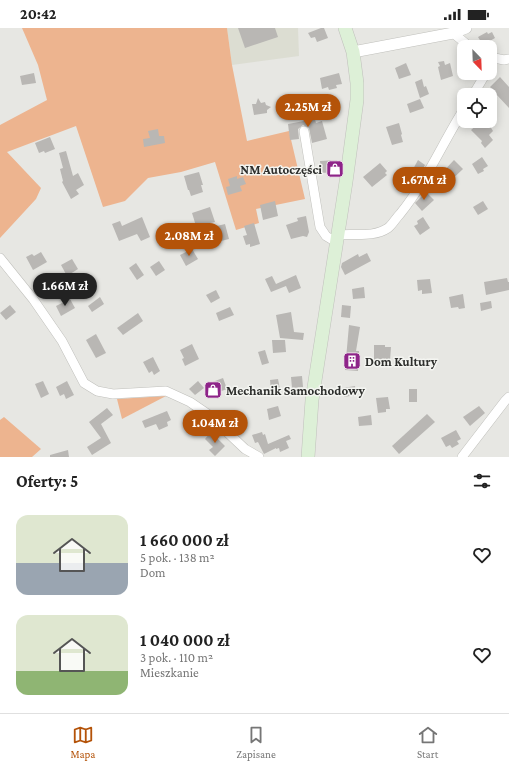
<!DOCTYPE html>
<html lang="pl">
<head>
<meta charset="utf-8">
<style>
  :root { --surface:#fff; --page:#f6f6f6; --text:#222; --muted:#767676; --line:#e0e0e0; --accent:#b45309 }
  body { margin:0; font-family:"Crimson Pro",serif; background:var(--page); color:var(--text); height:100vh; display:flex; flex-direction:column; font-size:15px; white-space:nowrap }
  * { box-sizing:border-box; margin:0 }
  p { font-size:13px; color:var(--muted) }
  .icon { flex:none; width:22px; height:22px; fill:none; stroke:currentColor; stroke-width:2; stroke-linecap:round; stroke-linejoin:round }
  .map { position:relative; height:429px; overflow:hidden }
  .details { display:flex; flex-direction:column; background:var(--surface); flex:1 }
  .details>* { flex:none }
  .needle { width:26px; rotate:157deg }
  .fabs { position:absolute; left:457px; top:12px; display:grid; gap:8px }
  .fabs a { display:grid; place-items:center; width:40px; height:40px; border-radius:8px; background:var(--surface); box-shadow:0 2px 10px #0003; font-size:20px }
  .price { position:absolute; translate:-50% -34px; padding:0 9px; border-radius:14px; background:var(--accent); color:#fff; font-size:13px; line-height:26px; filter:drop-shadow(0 1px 2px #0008) }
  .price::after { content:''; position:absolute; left:50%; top:24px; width:12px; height:9px; margin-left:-6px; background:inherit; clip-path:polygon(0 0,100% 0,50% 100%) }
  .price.selected { background:#222; color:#fff }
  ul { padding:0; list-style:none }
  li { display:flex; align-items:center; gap:12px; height:100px; padding:0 16px }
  li span { display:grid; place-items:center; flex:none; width:112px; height:80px; border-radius:12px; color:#555 }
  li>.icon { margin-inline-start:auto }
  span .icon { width:48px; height:48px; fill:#fffc; stroke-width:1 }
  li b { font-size:17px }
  h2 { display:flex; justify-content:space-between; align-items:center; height:48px; padding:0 16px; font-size:17px }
  .status { display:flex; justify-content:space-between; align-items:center; height:28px; padding:0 20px; background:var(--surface); direction:ltr }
  .status svg { height:11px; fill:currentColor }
  .dock { display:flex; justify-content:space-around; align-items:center; height:56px; border-top:1px solid var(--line); background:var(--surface); font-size:11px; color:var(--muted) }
  .dock a { display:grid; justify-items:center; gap:2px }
  .dock .selected { color:var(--accent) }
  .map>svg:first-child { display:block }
</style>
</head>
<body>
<div class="status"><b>20:42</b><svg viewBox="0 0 49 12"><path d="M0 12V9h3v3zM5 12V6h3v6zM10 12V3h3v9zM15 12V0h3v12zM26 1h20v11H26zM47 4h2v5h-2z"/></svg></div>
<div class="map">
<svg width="509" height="429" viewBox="0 0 509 429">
  <rect width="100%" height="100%" fill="#e7e7e3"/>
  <polygon fill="#dcddd2" points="227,0 298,0 299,28 232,37"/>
  <g fill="#edb48f">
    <polygon points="22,0 227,0 232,37 247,113 289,103 305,171 256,181 259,195 236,202 215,134 181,144 148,150 125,173 103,179 76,98 7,124 41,160 36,171 0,210 0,97 47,72 38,37"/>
    <polygon points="166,368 122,391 117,371"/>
    <polygon points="4,389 41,421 32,429 0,429 0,392"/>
  </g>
  <g fill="#b9b7b4">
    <polygon points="238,0 275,0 278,9 245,20"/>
    <polygon points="321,0 324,0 328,10 317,14 315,9 311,10 308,5"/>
    <polygon points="487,4 488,6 492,4 495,10 483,17 478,9"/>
    <polygon points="444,33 445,37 450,35 453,48 441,52 438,39 440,38 438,34"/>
    <polygon points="406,35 411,47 399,51 395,40"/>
    <polygon points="34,45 36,55 22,57 20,48"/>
    <polygon points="339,45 342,56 336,57 337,60 329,62 328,59 322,61 320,50"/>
    <polygon points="500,49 509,59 509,80 496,66 494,68 490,63 492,61 490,59"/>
    <polygon points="422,51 424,59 426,58 429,66 420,70 415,54"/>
    <polygon points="258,70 261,75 265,74 266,77 271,79 267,82 267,85 254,87 252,76 256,76"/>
    <polygon points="420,71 424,80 410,85 407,76"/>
    <polygon points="308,81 309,84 313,83 316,95 322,93 327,111 312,115 309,100 303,97 298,101 299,111 290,112 288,96 304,93 301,83"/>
    <polygon points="475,93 484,93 487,97 490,98 493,103 489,107 493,112 485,120 481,115 482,113 471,102 478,96"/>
    <polygon points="399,95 402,106 401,107 403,114 392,117 386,99"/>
    <polygon points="158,101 159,108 164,108 165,115 144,119 143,111 150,110 148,103"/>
    <polygon points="50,109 55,121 45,125 44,123 39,125 35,115"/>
    <polygon points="66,123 73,148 78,145 84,157 76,162 79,166 71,171 62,154 63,153 60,141 63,140 59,125"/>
    <polygon points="482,129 488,138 483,141 484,143 478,146 472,136"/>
    <polygon points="337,132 338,144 321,145 320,133"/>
    <polygon points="418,132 425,137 419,147 412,143"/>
    <polygon points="454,132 463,141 446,157 438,149"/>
    <polygon points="380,135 387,143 385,145 387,147 372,159 363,149"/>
    <polygon points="199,144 203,157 201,157 203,164 191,168 189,162 188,162 184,148"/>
    <polygon points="237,148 237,151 243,149 246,156 240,158 242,163 228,167 226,159 230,158 228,151"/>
    <polygon points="426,164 434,172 422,183 415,175"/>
    <polygon points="275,173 278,188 263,192 260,177"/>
    <polygon points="483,173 488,181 478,187 473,179"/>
    <polygon points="210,179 215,194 196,198 192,185"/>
    <polygon points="306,188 309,204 307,209 303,208 291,211 286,197 298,193 297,190"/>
    <polygon points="142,189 150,209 141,213 137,206 119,213 112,196 120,193 122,198"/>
    <polygon points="423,189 430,200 420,207 414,198 418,196 417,193"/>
    <polygon points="254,195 260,216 250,219 250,216 246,217 243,208 247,207 244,198"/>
    <polygon points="225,196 229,211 221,213 217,198"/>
    <polygon points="192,221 198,231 186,238 180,227"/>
    <polygon points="41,224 47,234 33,242 26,229 32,226 34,228"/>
    <polygon points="367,225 371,233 345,247 341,239 342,235 358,226 359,229"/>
    <polygon points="72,231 78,241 67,248 61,237"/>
    <polygon points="159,233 165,242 156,248 150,239"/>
    <polygon points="136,235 144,247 137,252 129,240"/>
    <polygon points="296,247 301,260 289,265 286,258 271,264 265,251 272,248 276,256"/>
    <polygon points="507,250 508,254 509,254 509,262 486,267 484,254"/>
    <polygon points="430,251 432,265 422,266 422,262 418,263 417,252"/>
    <polygon points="364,259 365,270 353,271 352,261"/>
    <polygon points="216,262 220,270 211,275 206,267"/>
    <polygon points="463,266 465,280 459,281 458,279 451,280 449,269"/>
    <polygon points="100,269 104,276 92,284 88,278"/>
    <polygon points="70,271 75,280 61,288 56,278"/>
    <polygon points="491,273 492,280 481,283 480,275"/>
    <polygon points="10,277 16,284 6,292 0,285"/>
    <polygon points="342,277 351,278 350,290 341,289"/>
    <polygon points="230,279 234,287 219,293 216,285"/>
    <polygon points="291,284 294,304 304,305 303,312 280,310 276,287"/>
    <polygon points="138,285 143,293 123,307 117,300"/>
    <polygon points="349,297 360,299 356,323 359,323 358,343 345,342"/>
    <polygon points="96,306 106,325 96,330 86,312"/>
    <polygon points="272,312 285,312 286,324 273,325"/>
    <polygon points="192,316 199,331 185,338 182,331 184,330 180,322"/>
    <polygon points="374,317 385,317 385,319 391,319 390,333 374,333"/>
    <polygon points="265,322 269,335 262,337 258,324"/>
    <polygon points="153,329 160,343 154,347 152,343 149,345 143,334"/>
    <polygon points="302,348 303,359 292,360 291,349"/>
    <polygon points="223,350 227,361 211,367 207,356"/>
    <polygon points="278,351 280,361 271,362 270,352"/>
    <polygon points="43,353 49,366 41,370 35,356"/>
    <polygon points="67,353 74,367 66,371 64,366 60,368 56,359"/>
    <polygon points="198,353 204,360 195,367 189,361"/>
    <polygon points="355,358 356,367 344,369 343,360"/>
    <rect x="409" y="361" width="8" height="13"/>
    <polygon points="388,369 390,381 386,381 386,384 378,385 376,370"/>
    <polygon points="278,378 281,388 269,392 267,381"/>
    <polygon points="479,378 485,385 470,398 463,389"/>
    <polygon points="107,380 113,387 101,396 111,415 92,427 87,419 101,410 89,394"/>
    <polygon points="167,383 171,392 167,394 168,398 159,402 156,396 145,400 142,393"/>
    <polygon points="427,386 435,394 399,426 392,418"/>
    <polygon points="371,387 372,397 359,398 358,389"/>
    <polygon points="456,402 461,411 457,413 459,416 452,420 450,417 446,419 441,410"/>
    <polygon points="211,404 225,418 215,428 209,422 213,419 205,411"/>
    <polygon points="262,404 263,407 265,406 268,416 289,407 291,411 286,413 289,420 280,424 279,420 276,421 276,420 264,426 258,414 255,415 252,407"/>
    <polygon points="68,422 69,429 50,429 50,427"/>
  </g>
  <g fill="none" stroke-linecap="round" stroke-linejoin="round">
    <defs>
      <g id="minor">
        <polyline points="453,5 470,19"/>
        <polyline points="490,29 504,32 509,31"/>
        <polyline points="473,67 486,45"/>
        <polyline points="304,103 320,199 326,208 336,214"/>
        <path d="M337 207C354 205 373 210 388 200 392 197 396 190 400 186 426 154 442 116 464 81"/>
        <polyline points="0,230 33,271 62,313 84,355 97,363 113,366 166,363 190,374 209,387 245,421 259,429"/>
        <polyline points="462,429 505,373 509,369"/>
      </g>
      <polyline id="tertiary" points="353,24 453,5 466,0"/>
      <polyline id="secondary" points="308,429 312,372 346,154 357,72 357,55 353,24 345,0"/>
    </defs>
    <use href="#minor" stroke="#c0c0bc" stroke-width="10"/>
    <use href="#tertiary" stroke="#c0c0bc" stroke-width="12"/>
    <use href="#secondary" stroke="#c0c0bc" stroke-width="14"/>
    <use href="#minor" stroke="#fff" stroke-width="9"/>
    <use href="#tertiary" stroke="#fff" stroke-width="11"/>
    <use href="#secondary" stroke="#ddf0d7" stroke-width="13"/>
  </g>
  <defs>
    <symbol id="shop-square" viewBox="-11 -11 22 22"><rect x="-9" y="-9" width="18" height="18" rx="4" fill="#8e2489" stroke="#f4f5f1"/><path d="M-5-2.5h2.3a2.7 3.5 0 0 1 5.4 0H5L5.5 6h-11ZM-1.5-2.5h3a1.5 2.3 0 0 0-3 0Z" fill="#fff"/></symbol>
    <symbol id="building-square" viewBox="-11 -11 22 22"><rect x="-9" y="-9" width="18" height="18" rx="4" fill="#8e2489" stroke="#f4f5f1"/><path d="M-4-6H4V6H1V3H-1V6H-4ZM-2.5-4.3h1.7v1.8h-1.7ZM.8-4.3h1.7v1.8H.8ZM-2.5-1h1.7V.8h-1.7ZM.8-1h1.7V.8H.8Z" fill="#fff"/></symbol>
  </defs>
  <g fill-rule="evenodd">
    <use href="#shop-square" x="325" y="131" width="20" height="20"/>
    <use href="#building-square" x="342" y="323" width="20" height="20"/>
    <use href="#shop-square" x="203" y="352" width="20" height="20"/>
  </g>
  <g text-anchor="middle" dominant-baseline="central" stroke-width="3" stroke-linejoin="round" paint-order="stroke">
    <g font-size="13" font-weight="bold" fill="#2d2e2c" stroke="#f4f5f1" text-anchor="start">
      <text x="322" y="141" text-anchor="end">NM Autoczęści</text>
      <text x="365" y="333">Dom Kultury</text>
      <text x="226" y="362">Mechanik Samochodowy</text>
    </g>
  </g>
</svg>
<div class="fabs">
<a><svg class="needle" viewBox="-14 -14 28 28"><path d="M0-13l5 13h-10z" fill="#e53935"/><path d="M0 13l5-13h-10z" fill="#767676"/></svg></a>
<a><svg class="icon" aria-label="locate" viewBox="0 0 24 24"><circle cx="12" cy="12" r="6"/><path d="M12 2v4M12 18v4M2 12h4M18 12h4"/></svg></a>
</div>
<b class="price" style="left:308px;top:100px">2.25M zł</b>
<b class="price" style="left:424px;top:173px">1.67M zł</b>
<b class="price" style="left:189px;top:229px">2.08M zł</b>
<b class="price selected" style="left:65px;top:279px">1.66M zł</b>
<b class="price" style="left:215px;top:416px">1.04M zł</b>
</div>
<section class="details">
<h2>Oferty: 5<svg class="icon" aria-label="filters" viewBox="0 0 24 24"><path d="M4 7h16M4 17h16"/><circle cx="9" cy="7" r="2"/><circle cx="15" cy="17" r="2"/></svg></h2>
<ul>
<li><span style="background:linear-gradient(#dfe7d0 60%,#9aa5b1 0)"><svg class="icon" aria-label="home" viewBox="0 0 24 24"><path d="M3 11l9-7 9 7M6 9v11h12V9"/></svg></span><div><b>1 660 000 zł</b><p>5 pok. · 138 m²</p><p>Dom</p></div><svg class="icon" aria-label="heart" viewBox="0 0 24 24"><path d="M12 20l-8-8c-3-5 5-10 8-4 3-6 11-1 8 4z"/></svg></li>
<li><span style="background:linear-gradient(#dfe7d0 70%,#8fb573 0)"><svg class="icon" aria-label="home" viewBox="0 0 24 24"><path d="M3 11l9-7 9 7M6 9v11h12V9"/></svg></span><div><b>1 040 000 zł</b><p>3 pok. · 110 m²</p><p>Mieszkanie</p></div><svg class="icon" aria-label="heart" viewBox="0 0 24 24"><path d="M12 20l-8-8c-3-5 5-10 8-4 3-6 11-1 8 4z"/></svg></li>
</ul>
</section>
<nav class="dock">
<a class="selected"><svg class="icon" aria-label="map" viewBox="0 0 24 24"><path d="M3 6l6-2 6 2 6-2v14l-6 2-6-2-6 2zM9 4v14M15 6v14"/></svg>Mapa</a>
<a><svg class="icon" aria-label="saved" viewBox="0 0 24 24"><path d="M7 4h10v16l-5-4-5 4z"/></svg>Zapisane</a>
<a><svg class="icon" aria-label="home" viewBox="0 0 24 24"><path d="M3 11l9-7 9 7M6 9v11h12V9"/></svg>Start</a>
</nav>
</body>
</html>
